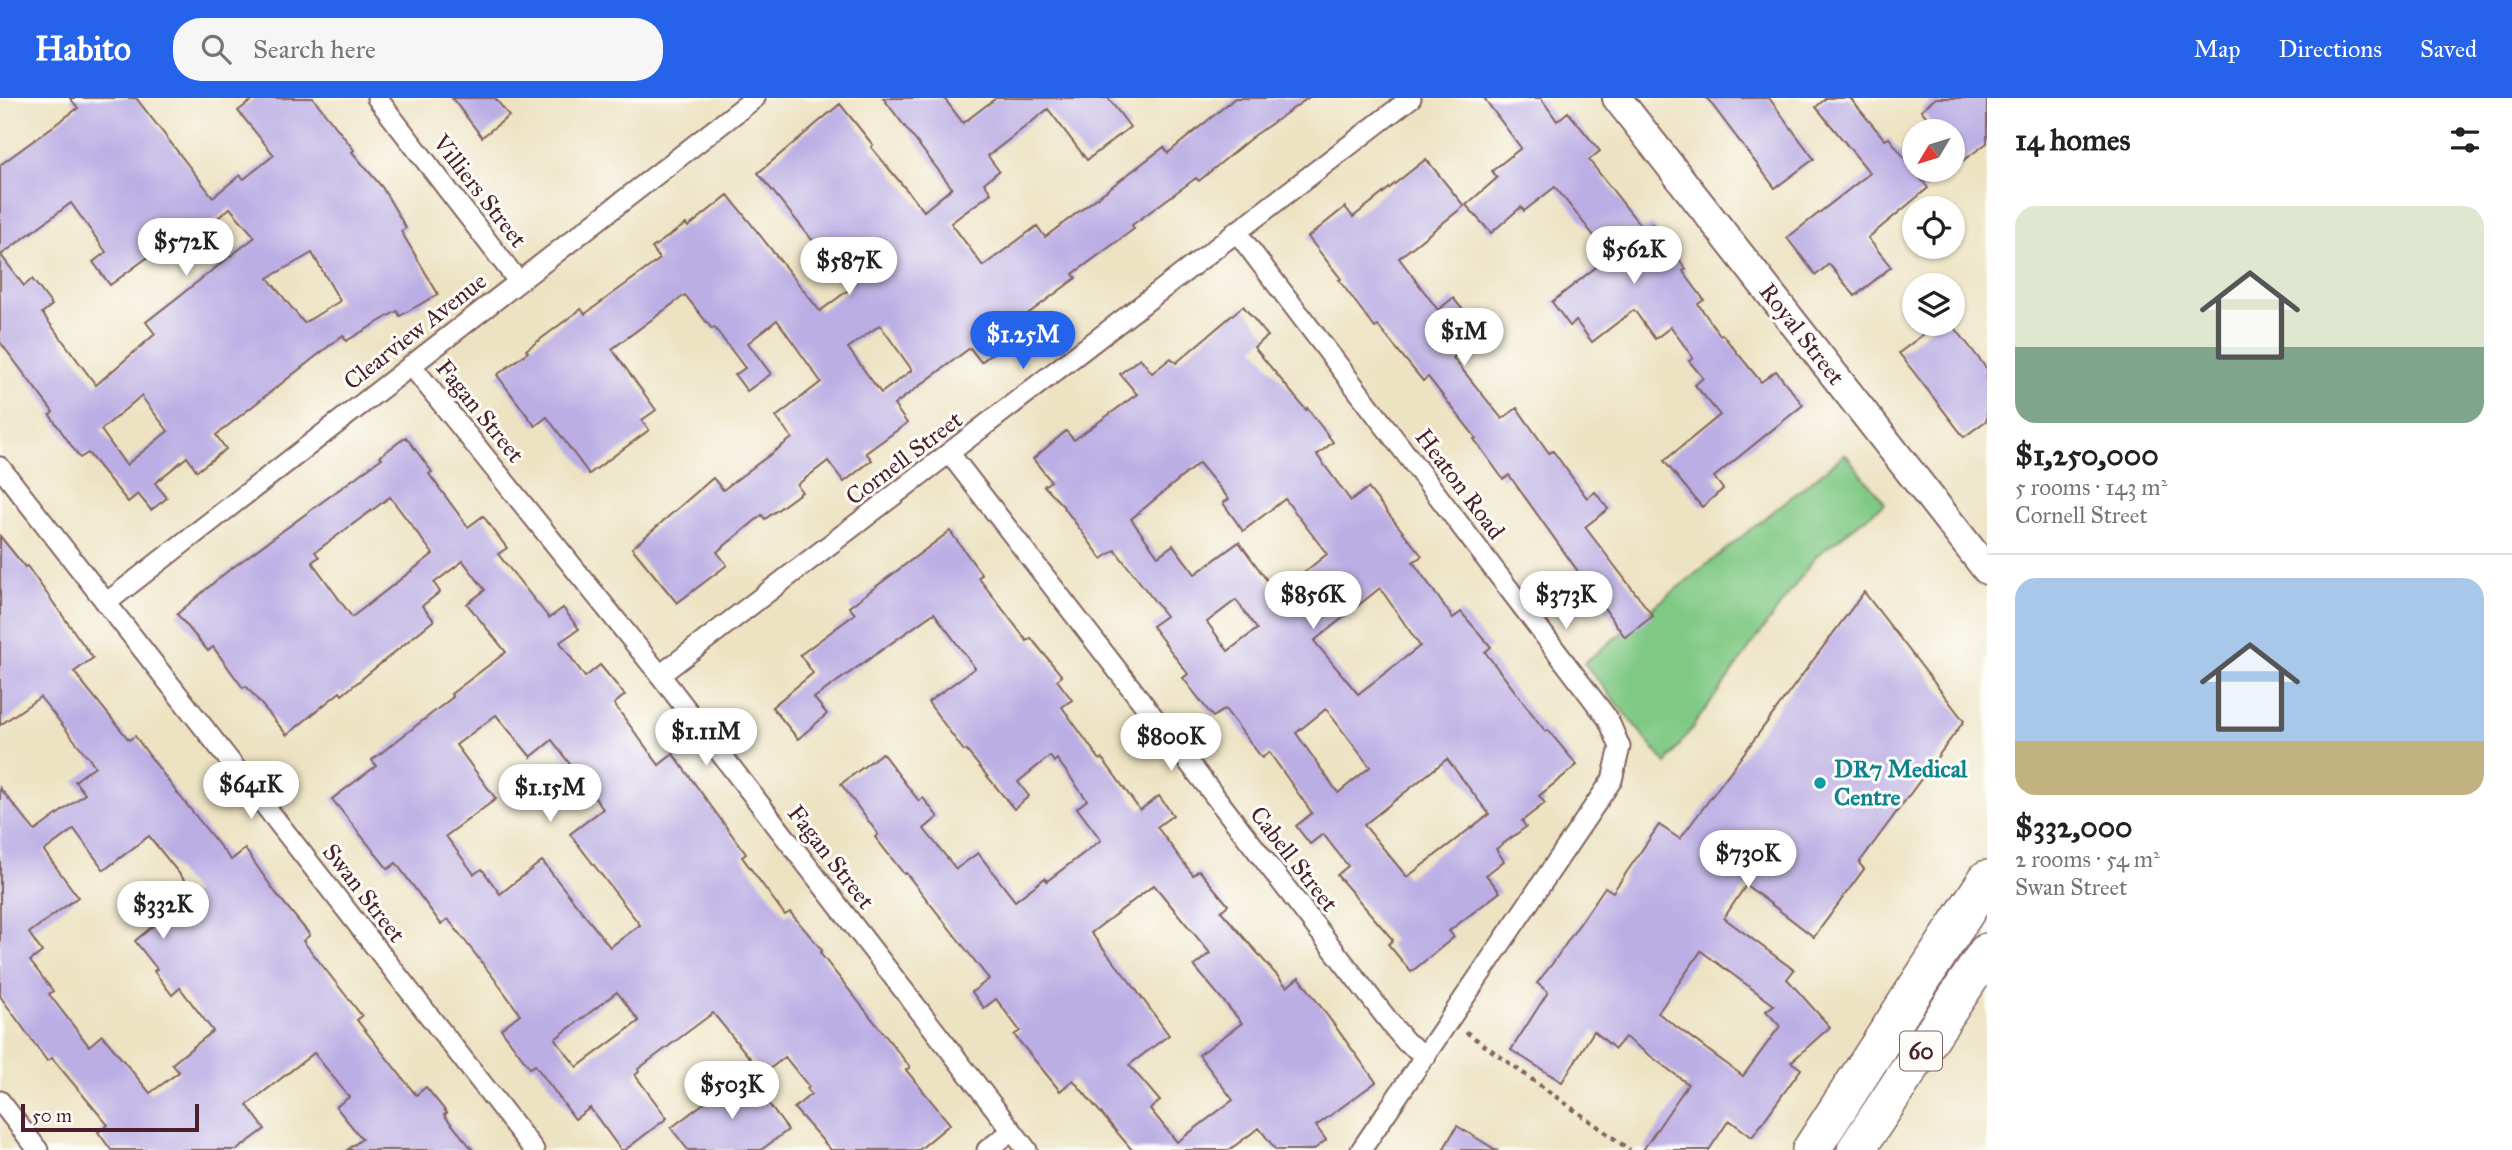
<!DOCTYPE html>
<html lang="en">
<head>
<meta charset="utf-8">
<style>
  :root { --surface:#fff; --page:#f6f6f6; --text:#222; --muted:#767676; --line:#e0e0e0; --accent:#2563eb }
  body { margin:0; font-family:"IM FELL Great Primer",serif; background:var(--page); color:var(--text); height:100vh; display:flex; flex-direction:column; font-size:26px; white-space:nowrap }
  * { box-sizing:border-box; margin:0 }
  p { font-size:23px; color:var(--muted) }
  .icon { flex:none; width:38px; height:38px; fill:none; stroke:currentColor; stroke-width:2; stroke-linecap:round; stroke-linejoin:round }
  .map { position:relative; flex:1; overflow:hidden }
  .sheet { display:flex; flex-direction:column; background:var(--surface); width:525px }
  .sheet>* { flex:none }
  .needle { width:46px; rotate:232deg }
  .tools { position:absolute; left:1902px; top:21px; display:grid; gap:14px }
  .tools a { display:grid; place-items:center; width:63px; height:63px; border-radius:50%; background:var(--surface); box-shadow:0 2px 5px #0004; font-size:35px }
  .scale { position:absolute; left:21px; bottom:18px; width:178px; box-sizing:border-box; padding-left:7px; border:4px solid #4a1f2b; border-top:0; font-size:19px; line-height:24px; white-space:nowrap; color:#4a1f2b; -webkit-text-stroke:5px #fdfcf7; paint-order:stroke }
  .price { position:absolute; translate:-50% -60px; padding:0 16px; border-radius:24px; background:#fff; color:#222; font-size:23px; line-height:46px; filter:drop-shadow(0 2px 4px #0008) }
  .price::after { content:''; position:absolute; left:50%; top:42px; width:21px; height:16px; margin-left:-10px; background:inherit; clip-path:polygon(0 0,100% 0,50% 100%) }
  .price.selected { background:var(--accent); color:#fff }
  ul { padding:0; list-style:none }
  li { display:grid; align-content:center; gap:14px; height:371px; padding:0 28px }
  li+li { border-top:2px solid var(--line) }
  li span { display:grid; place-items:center; height:217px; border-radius:21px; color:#555 }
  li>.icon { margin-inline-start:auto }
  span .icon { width:126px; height:126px; fill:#fffc; stroke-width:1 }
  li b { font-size:30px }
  h2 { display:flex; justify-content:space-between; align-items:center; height:84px; padding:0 28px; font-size:30px }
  header { display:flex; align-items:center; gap:42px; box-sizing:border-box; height:98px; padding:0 35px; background:var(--accent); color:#fff }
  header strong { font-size:33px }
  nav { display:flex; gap:38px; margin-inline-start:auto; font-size:24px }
  .search { width:490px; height:63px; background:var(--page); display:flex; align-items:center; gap:18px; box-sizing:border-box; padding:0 24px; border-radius:28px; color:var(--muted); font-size:26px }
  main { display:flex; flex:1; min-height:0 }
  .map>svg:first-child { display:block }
</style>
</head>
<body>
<header>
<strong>Habito</strong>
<div class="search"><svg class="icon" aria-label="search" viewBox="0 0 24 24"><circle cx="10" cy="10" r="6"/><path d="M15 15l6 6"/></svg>Search here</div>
<nav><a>Map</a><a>Directions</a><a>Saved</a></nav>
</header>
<main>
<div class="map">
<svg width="1987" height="1052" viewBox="0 0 1987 1052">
  <rect width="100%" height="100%" fill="#fdfcf7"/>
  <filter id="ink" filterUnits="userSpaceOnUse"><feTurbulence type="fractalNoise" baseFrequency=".0143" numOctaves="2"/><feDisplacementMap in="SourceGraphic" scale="14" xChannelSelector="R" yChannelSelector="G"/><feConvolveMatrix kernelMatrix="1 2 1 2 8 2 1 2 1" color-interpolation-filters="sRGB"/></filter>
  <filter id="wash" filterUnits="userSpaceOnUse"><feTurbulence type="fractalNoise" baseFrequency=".00686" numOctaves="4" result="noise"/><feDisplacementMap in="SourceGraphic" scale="28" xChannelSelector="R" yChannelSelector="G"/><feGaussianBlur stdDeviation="1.57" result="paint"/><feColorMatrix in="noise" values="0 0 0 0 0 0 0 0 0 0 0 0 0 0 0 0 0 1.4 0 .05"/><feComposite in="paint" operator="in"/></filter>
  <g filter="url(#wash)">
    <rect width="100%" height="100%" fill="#ede3c3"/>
    <polygon fill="#80c985" stroke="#657458" stroke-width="2" points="1845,356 1885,405 1816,458 1666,666 1584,565"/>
    <g id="blocks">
      <g fill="#bbaee4" fill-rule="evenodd">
        <path d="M70 0H136L213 99 240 77 244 81 274 57 238 13 255 0H313L354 52 352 54 382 89 406 130 401 133 438 196 400 218 397 213 346 243 343 237 216 337 226 351 197 373 187 359 155 385 167 400 151 412 138 396 128 404 88 355 80 360 50 317 53 314 0 244V67L78 10ZM71 105 106 154 93 164 110 187 178 137 186 146 230 110 255 139 146 224 155 236 96 287 42 215 52 207 32 181 24 188 1 157ZM312 155 340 203 304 225 268 180ZM141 298 168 333 126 367 101 332Z"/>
        <polygon points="452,0 495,0 509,18 482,39"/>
        <path d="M883 0H944L963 25 996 0H1108L1130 29 1087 62 1048 11 988 58 999 73 984 85 991 95 951 125 983 168 1037 128 1045 139 1164 49 1168 55 1235 0H1308L1251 40 1199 83 1196 80 1132 127 1134 131 1073 176 1076 180 1013 227 1019 235 981 264 970 250 894 307 907 325 866 355 872 362 844 384 828 363 797 387 802 394 765 421 762 417 717 454 727 467 677 505 632 450 713 380 723 392 792 340 776 319 821 284 777 222 748 245 771 276 747 293 735 277 745 270 714 229 712 231 685 197 612 251 656 312 642 322 649 332 589 376 547 319 535 328 497 277 528 254 526 252 581 211 585 216 660 161 652 150 686 126 688 129 728 97 820 213 851 190 758 75 840 6 873 47 871 49 924 113 952 90ZM880 227 912 272 881 295 848 250Z"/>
        <polygon points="1484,0 1541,0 1557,23 1568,14 1600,53 1589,62 1644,132 1652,126 1686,171 1683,173 1704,202 1698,206 1720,237 1722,236 1761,284 1776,273 1803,307 1714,379 1723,391 1702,409 1664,363 1720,317 1695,287 1703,280 1689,263 1693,260 1671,229 1655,241 1634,212 1592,244 1576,223 1570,228 1552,204 1610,158 1555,89 1524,113 1521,109 1491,135 1466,107 1497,80 1492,73 1521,50"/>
        <polygon points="1707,0 1769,0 1814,61 1775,90"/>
        <polygon points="1826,0 1850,0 1885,42 1889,40 1928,90 1868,140 1891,169 1855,198 1829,166 1816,177 1787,140 1870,75 1816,9"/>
        <polygon points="1936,0 1987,0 1987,45 1953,70 1953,33 1938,33 1921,12"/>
        <polygon points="1426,61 1464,108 1399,160 1438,212 1453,200 1482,235 1453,260 1502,321 1517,310 1549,355 1553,353 1587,400 1595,394 1608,411 1585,429 1653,518 1625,539 1509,377 1503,381 1474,341 1476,340 1428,279 1423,283 1378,228 1375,230 1339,182 1341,181 1308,139 1345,109 1353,119"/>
        <path d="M1243 208 1268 238 1254 249 1306 312 1307 310 1333 344 1317 357 1351 403 1368 390 1422 458 1413 464 1453 520 1461 514 1491 549 1485 554 1546 634 1548 632 1577 667 1539 698 1545 705 1522 723 1526 729 1496 751 1504 763 1486 777 1500 794 1449 833 1454 839 1411 874 1388 846 1393 842 1337 777 1348 768 1323 736 1310 746 1296 728 1312 715 1269 654 1262 660 1225 611 1213 619 1183 580 1188 576 1152 528 1166 518 1115 452 1102 461 1062 407 1044 388 1051 383 1033 361 1066 333 1074 342 1137 296 1120 276 1140 260 1152 275 1171 260 1176 265ZM1199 365 1229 401 1223 405 1243 433 1285 401 1327 456 1277 496 1239 444 1195 476 1173 447 1158 458 1131 421ZM1380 490 1420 548 1358 596 1314 543ZM1236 502 1257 531 1228 553 1207 524ZM1326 611 1370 669 1338 695 1296 635ZM1447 661 1489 716 1407 779 1364 727Z"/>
        <polygon points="1937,226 1952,226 1987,271 1987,322 1964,339 1899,255"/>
        <path d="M406 339 432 374 429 376 468 429 483 418 507 450 498 456 549 520 563 510 579 531 560 544 585 579 600 567 625 597 614 606 659 667 673 656 746 756 742 759 785 817 790 814 822 852 820 855 910 969 906 972 950 1026 919 1052H831L794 1010 811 996 807 991 809 989 785 959 763 976 713 915 638 971 639 974 635 977 667 1020 625 1052H621L590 1010 575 1021 535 967 530 970 501 931 520 916 493 879 448 821 441 826 396 765 388 771 332 701 376 668 372 662 453 599 451 596 506 554 467 506 485 492 463 463 434 485 440 494 422 508 434 522 342 597 340 594 287 637 246 588 243 590 213 549 208 553 177 516 224 476 382 360 380 358ZM390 399 433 456 352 519 312 464 319 459 315 454ZM496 617 531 659 552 642 603 711 570 736 640 827 610 849 542 763 500 796 482 771 474 776 446 738 496 701 456 647ZM617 894 639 923 577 969 555 941Z"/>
        <path d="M950 433 982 477 978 479 1027 543 1031 540 1062 578 1057 582 1072 602 1062 609 1100 662 1102 660 1140 712 1159 698 1173 717 1157 729 1193 777 1199 772 1228 807 1221 813 1287 889 1299 879 1376 984 1316 1028 1326 1042 1313 1052H1276L1259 1030 1229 1052H1132L1073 982 1060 993 1014 937 1020 933 996 901 984 910 972 894 989 881 906 775 904 776 875 739 878 736 841 686 882 655 919 703 923 700 938 719 924 731 956 771 978 755 1015 803 1045 780 1047 783 1101 742 1077 710 1087 702 1057 661 1054 664 1050 658 1018 684 1029 698 1014 711 966 652 964 653 928 604 975 570 934 515 814 600 827 616 798 641 772 609 813 575 800 557 855 516 849 509ZM1154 787 1210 855 1194 868 1242 925 1199 957 1233 1002 1177 1044 1150 1011 1160 1003 1129 967 1169 937 1134 889 1091 835Z"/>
        <path d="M0 438 25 469 27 468 93 560 74 574 129 642 135 638 175 692 231 762 245 751 275 794 310 837 303 843 362 918 357 922 416 997 426 989 447 1015 444 1017 473 1052H347L362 1041 336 1009 349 999 314 955 247 1007 265 1031 237 1052H111L98 1034 108 1027 52 960 47 963 0 898V690L35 733 85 696 75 683 95 668 40 599 0 627ZM74 731 104 772 149 738 194 794 135 843 157 871 154 873 172 897 180 890 213 933 172 966 179 974 150 995 102 937 89 948 49 896 53 893 30 863 42 854 29 835 78 799 44 753Z"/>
        <path d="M1864 494 1964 623 1859 765 1864 771 1814 839 1746 787 1724 820 1794 872 1787 881 1830 929 1791 964 1801 971 1752 1039 1729 1022 1709 1052H1643L1688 986 1625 939 1615 951 1594 933 1562 984 1511 952 1548 894 1537 885 1552 866 1605 789 1613 794 1659 727 1680 741ZM1701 853 1774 907 1766 913 1780 928 1743 978 1658 915Z"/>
        <polygon points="745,974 788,1032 761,1052 688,1052 671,1030"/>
        <polygon points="1457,1028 1496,1052 1443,1052"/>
      </g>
    </g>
  </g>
  <g filter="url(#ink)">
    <use href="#blocks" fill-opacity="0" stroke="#836460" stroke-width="2"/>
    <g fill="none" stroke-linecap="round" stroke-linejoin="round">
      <defs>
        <g id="street">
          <polyline points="377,0 518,183"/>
          <polyline points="1236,133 1608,621 1620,649 1612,682 1361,1052"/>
          <polyline points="411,267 660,577 1027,1052"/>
          <polyline points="950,356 1395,931 1406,944 1426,958"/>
          <polyline points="0,369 534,1052"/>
          <polyline points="106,505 755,0"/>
          <polyline points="660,577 1411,0"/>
          <polyline points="0,1003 38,1052"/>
          <polyline points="987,1052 1012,1033"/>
        </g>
        <polyline id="secondary" points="1617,0 1987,472"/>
        <g id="highway">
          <polyline points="1811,1052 1987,781"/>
          <polyline points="1856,1052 1987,854"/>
        </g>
      </defs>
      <use href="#street" stroke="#836460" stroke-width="23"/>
      <use href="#secondary" stroke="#836460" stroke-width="32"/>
      <use href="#highway" stroke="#836460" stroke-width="40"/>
      <polyline stroke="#836460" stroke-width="4.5" stroke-dasharray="5 5" stroke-linecap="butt" points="1466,934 1630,1052"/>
      <use href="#street" stroke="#fff" stroke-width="19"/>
      <use href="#secondary" stroke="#fff" stroke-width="28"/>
      <use href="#highway" stroke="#fff" stroke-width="37"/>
    </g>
  </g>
  <circle fill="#0f9aa8" stroke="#fdfcf7" stroke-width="2.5" cx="1820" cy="685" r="7"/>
  <g text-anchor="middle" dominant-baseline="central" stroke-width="6" stroke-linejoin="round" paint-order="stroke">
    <rect fill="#fdfcf7" stroke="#806168" stroke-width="2" x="1900" y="933.5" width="42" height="39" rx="5"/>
    <g font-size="23" font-weight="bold" fill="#4a1f2b">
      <text x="1921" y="953">60</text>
    </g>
    <g font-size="24" fill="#4a1f2b" stroke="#fdfcf7">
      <text transform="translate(480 93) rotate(52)">Villiers Street</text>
      <text transform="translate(415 233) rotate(-38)">Clearview Avenue</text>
      <text transform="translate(1802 236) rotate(52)">Royal Street</text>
      <text transform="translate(480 313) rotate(51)">Fagan Street</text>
      <text transform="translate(904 360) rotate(-37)">Cornell Street</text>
      <text transform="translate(1460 386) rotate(53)">Heaton Road</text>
      <text transform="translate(831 759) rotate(52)">Fagan Street</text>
      <text transform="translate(1294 761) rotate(52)">Cabell Street</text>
      <text transform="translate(364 795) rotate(52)">Swan Street</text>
    </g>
    <g font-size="24" font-weight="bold" fill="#0d838f" stroke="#fdfcf7" text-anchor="start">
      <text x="1834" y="671">DR7 Medical<tspan x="1834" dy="28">Centre</tspan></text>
    </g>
  </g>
</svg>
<div class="tools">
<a><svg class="needle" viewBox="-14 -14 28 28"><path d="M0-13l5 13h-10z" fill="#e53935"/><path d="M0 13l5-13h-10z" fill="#767676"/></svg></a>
<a><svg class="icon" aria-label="locate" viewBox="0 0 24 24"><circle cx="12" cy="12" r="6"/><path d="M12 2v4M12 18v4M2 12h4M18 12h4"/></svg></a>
<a><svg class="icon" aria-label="layers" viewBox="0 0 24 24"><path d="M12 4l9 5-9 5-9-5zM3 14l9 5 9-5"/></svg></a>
</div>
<div class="scale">50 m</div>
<b class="price" style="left:186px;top:180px">$572K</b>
<b class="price" style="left:1634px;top:188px">$562K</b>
<b class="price" style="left:849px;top:199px">$587K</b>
<b class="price" style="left:1464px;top:270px">$1M</b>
<b class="price selected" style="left:1023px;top:273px">$1.25M</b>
<b class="price" style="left:1313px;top:533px">$856K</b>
<b class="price" style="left:1566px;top:533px">$373K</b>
<b class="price" style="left:706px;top:670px">$1.11M</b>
<b class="price" style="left:1171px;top:675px">$800K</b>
<b class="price" style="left:251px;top:723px">$641K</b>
<b class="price" style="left:550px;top:726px">$1.15M</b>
<b class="price" style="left:1748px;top:792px">$730K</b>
<b class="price" style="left:163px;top:843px">$332K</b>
<b class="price" style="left:732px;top:1023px">$503K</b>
</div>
<section class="sheet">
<h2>14 homes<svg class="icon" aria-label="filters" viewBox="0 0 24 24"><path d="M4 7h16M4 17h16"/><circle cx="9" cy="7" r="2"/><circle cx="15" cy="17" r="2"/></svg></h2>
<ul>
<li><span style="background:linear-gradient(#dfe7d0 65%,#7fa58c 0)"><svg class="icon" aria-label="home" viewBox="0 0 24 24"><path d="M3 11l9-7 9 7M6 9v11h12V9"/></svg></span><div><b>$1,250,000</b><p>5 rooms · 143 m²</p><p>Cornell Street</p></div></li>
<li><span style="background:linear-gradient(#a9c7e8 75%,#c2b280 0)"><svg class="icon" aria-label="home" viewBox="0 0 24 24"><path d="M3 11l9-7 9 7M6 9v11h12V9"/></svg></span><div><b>$332,000</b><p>2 rooms · 54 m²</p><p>Swan Street</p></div></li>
</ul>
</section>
</main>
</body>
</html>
